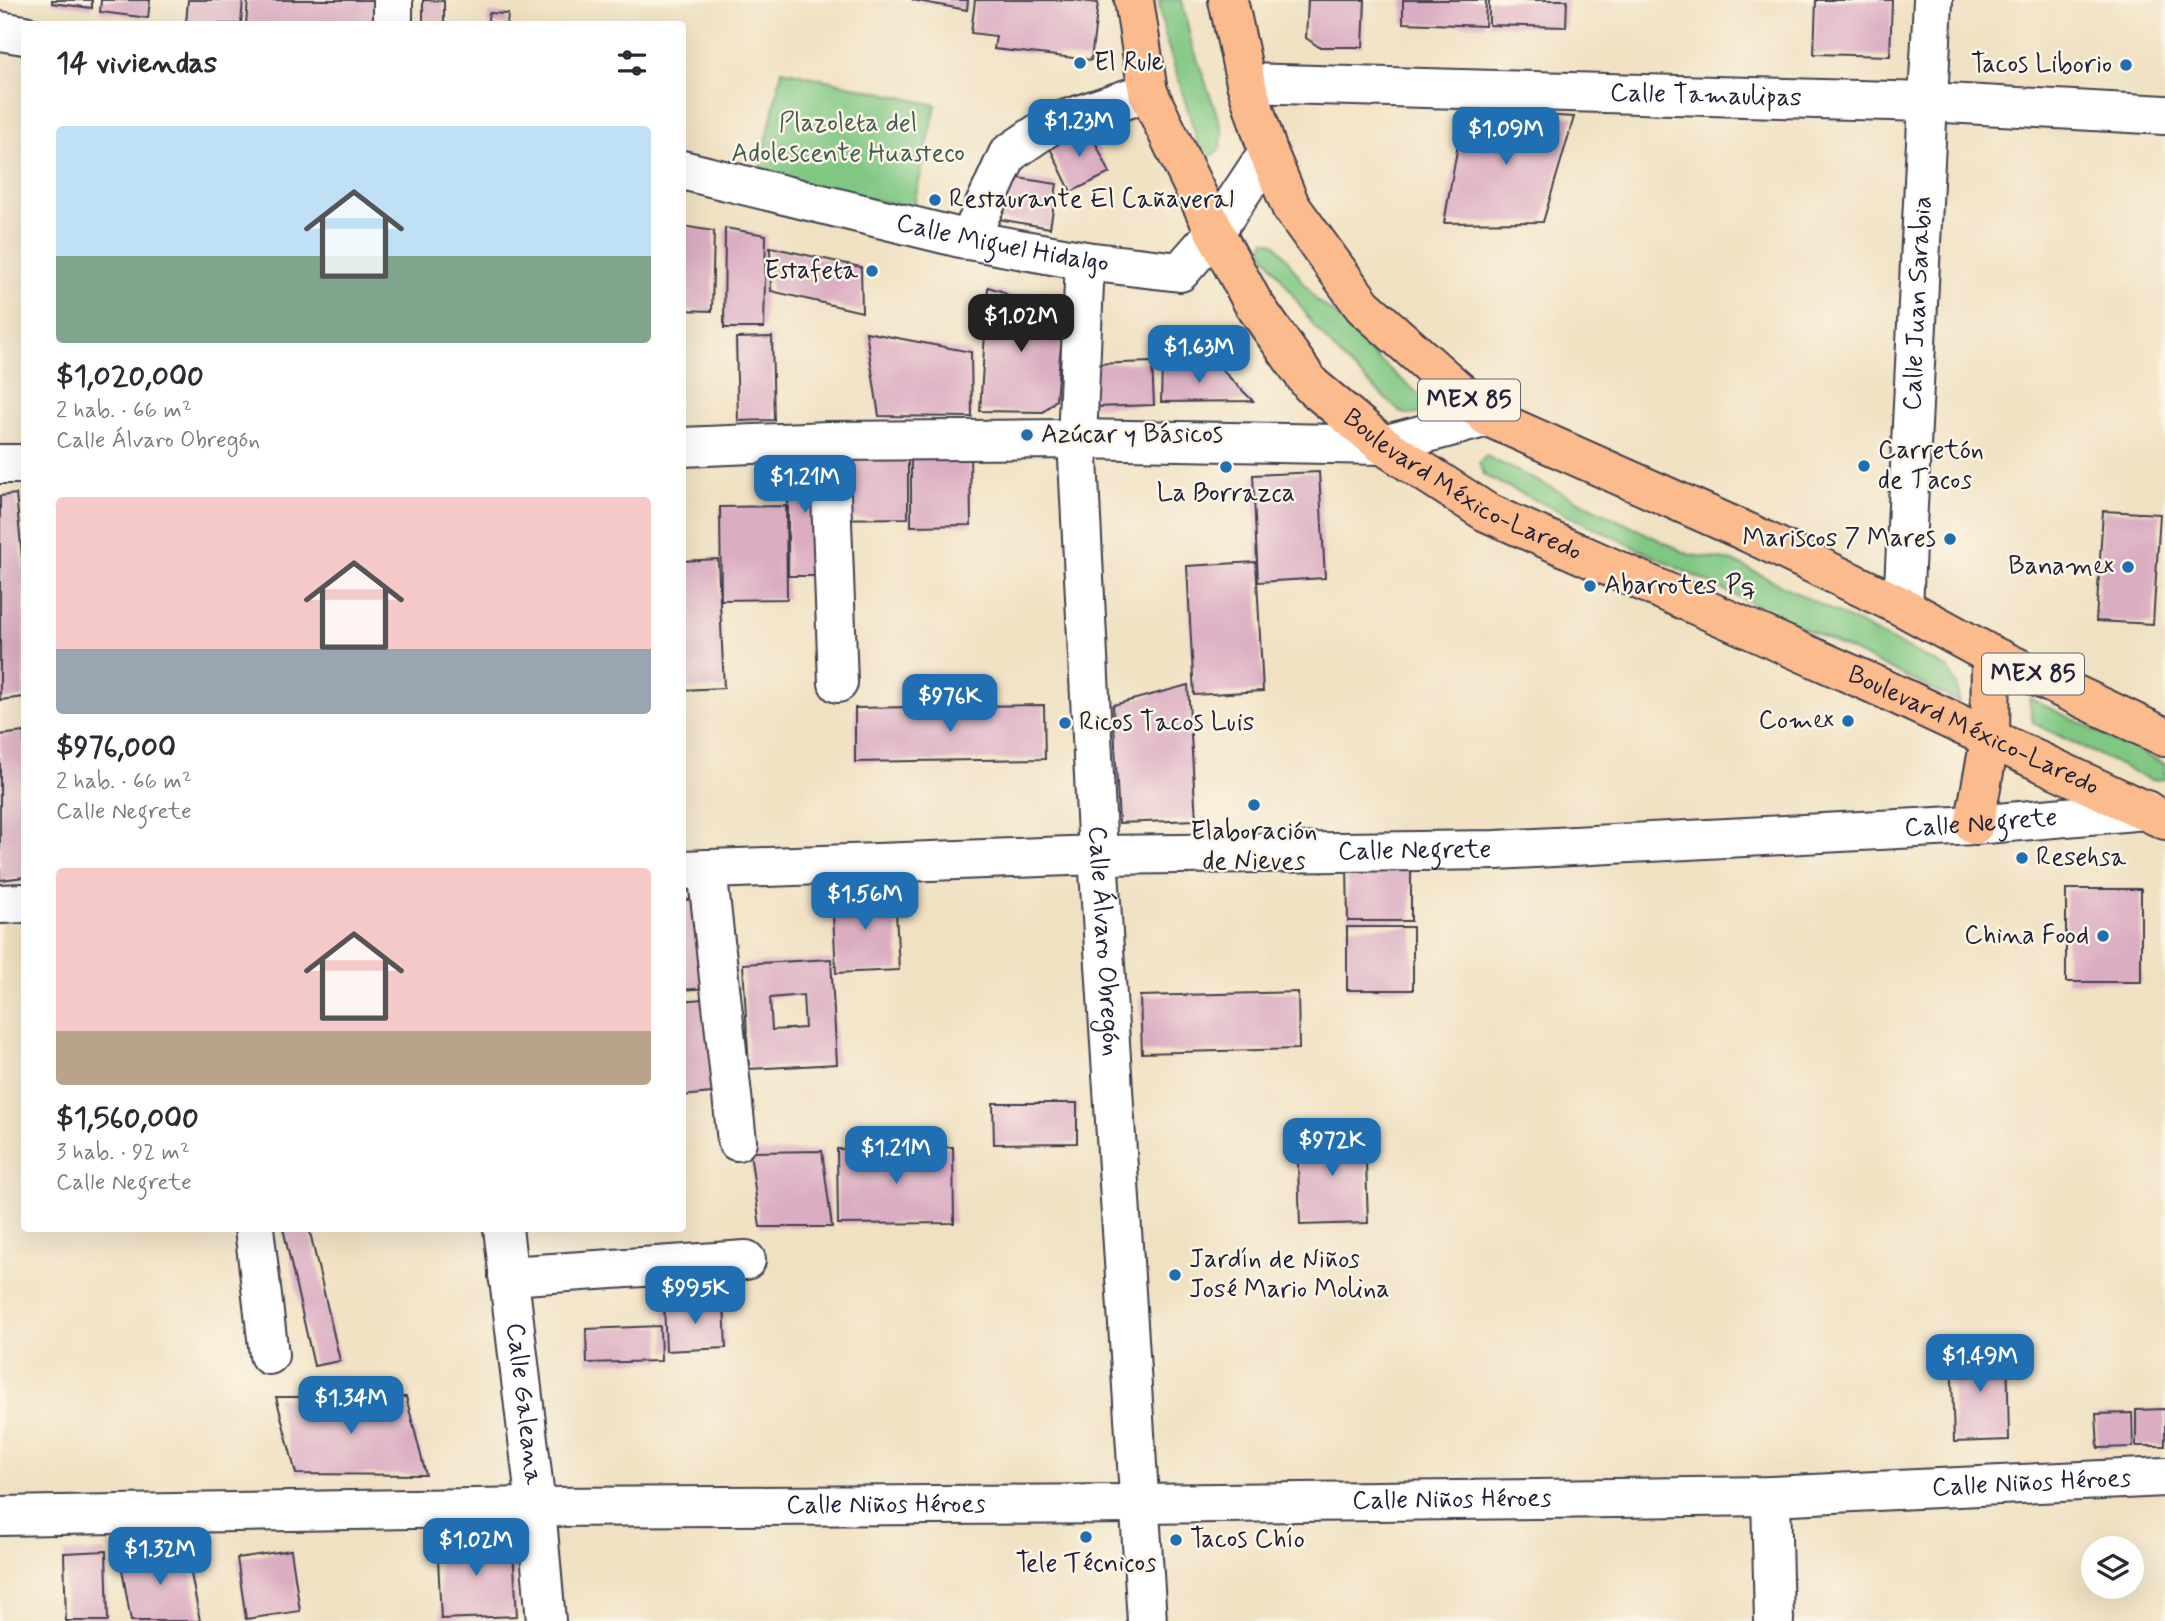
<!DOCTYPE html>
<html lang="es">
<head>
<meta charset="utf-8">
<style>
  :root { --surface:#fff; --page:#f7f7f7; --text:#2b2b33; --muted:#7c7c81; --accent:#1f6fb2 }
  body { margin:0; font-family:Mynerve,sans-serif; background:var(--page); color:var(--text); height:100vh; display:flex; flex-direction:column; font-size:26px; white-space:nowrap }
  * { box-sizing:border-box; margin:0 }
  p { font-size:23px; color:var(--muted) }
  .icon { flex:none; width:38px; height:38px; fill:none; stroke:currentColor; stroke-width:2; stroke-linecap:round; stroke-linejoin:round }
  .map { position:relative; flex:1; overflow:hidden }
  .sheet { position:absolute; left:21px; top:21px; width:665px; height:1211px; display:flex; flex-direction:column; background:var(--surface); border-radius:7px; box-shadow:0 7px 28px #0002 }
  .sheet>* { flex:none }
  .controls { position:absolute; left:2081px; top:1536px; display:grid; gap:14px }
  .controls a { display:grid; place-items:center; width:63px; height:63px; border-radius:50%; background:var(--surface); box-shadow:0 7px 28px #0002; font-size:35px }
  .price { position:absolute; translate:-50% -60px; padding:0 16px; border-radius:14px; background:var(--accent); color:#fff; font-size:23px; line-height:46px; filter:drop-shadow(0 2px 4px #0008) }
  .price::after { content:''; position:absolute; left:50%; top:42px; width:21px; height:16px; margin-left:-10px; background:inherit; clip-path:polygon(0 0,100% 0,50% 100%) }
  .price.on { background:#222; color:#fff }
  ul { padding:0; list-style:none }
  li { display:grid; align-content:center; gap:14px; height:371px; padding:0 35px }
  li span { display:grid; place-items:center; height:217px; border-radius:7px; color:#555 }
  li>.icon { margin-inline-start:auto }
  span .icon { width:126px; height:126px; fill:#fffc; stroke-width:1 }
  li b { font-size:30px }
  h2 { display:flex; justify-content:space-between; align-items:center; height:84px; padding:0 35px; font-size:30px }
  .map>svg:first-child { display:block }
</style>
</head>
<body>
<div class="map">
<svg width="2165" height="1621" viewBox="0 0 2165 1621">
  <rect width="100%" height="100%" fill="#fcf5e5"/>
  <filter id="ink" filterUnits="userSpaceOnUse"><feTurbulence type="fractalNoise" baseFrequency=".0143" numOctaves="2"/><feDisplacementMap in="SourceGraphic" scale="14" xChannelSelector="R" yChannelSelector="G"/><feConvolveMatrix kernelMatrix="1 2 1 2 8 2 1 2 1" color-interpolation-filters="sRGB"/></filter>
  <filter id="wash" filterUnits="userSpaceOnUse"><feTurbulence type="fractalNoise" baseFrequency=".00686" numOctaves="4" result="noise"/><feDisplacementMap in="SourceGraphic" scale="28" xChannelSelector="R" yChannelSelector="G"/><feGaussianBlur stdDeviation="1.57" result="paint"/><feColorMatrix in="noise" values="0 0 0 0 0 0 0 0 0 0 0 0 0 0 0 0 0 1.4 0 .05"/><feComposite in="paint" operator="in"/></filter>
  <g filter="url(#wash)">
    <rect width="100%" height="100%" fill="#f0e1c2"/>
    <g fill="#7fc783" stroke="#50745f" stroke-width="2">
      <polygon points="1159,0 1182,0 1191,41 1223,132 1220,149 1204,162 1164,33"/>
      <polygon points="782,70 936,105 913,209 759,174"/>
      <polygon points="1265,240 1276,244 1317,301 1335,314 1373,355 1422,397 1419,414 1409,415 1400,412 1342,358 1314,326 1262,250"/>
      <polygon points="1486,456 1690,555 1733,561 1949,669 1958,688 1959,702 1485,476 1479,463"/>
      <polygon points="2029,698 2165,764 2165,779 2150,780 2033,723"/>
    </g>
    <g id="blocks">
      <g fill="#dbadc3" fill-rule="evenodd">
        <polygon points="52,0 92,0 92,8 52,3"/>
        <polygon points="101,0 150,0 148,18 100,12"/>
        <polygon points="188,0 243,0 241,24 186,24"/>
        <polygon points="248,0 374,0 374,24 246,24"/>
        <polygon points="423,0 444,1 444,24 423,24"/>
        <polygon points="912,0 968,0 967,10"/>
        <polygon points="975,0 1074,0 1098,3 1091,60 994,49 996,36 971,33"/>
        <polygon points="1308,0 1365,0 1363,47 1319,47 1306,38"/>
        <polygon points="1403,0 1486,0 1485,26 1403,23"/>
        <polygon points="1489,0 1567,0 1566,27 1489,25"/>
        <polygon points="1816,0 1892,0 1890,56 1814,54"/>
        <polygon points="489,13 508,14 507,24 487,24"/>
        <polygon points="1464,111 1574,117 1543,222 1444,223"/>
        <polygon points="1087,125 1110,173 1071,192 1048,144"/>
        <polygon points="1005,176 1057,184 1050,228 998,219"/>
        <polygon points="682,226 714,231 712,311 682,310"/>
        <polygon points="725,228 766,235 764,328 724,328"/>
        <polygon points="770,247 861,267 862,312 771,291"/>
        <polygon points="988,287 1001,291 1009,296 1050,301 1061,308 1063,322 1056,400 1043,412 980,411"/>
        <polygon points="866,332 971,352 972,417 879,416"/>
        <polygon points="772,337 774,420 738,421 736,338"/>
        <polygon points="1152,362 1154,405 1094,407 1092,364"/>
        <polygon points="1216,364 1253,401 1161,402 1162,365"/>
        <polygon points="908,451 908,518 823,519 823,452"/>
        <polygon points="911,451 970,451 971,525 911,526"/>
        <polygon points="821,453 822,576 788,576 788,454"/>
        <polygon points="1319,472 1325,578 1258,582 1253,475"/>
        <polygon points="16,494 24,578 24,697 0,700 0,496"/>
        <polygon points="786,506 787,599 721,600 720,507"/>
        <polygon points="2103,511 2160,514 2153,624 2096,621"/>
        <polygon points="718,559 724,688 682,690 682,561"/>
        <polygon points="1256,562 1263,691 1194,695 1187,566"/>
        <polygon points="1188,685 1196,820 1119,823 1113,705"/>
        <polygon points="1044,705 1045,759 855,762 855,708"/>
        <polygon points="24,732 24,877 0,880 0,735"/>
        <polygon points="1411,864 1411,921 1348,921 1347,865"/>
        <rect x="2066" y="889" width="75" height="93"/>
        <polygon points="895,891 899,970 836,973 832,894"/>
        <polygon points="699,899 707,988 682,990 682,900"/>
        <rect x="1347" y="927" width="66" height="63"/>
        <path d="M831 959 837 1064 749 1069 743 964ZM803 995 805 1028 772 1030 770 998Z"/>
        <polygon points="1298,992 1299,1049 1142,1053 1140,996"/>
        <polygon points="712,998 721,1092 682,1096 682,1001"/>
        <polygon points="993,1103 1077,1103 1077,1143 994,1144"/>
        <polygon points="1365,1132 1368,1223 1300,1225 1297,1134"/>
        <polygon points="953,1147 954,1223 838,1224 837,1149"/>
        <polygon points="822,1151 832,1227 760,1227 750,1152"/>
        <polygon points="283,1228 309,1228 340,1361 314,1366"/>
        <polygon points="724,1301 726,1348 666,1351 664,1303"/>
        <polygon points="660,1326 661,1361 587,1363 586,1329"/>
        <polygon points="2007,1347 2009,1440 1954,1442 1951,1348"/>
        <polygon points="276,1397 406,1397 426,1475 296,1474"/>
        <polygon points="2165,1409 2165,1446 2136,1446 2136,1410"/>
        <polygon points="2132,1413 2133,1447 2098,1448 2096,1414"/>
        <polygon points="495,1536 513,1550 517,1616 441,1619 437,1539"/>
        <polygon points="186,1547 200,1621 131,1621 120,1558"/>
        <polygon points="291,1550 300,1611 246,1619 237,1558"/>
        <polygon points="106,1551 108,1621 66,1621 64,1553"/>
      </g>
    </g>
  </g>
  <g filter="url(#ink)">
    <use href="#blocks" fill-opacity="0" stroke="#413f4f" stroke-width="2"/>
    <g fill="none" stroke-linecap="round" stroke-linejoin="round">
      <defs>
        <g id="minor">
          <polyline points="393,0 393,24"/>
          <polyline points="0,31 24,35"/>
          <path id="s1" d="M1246 83 1927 102 2165 115"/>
          <path id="s2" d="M682 170 969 240 1085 261 1180 272 1215 232 1268 152"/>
          <polyline points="969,240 1008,154 1052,124 1148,92"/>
          <path id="s3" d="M1085 261 1077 439 1098 855 1147 1621"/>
          <polyline points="829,441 838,683"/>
          <polyline points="682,447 829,441 1077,439 1383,445 1488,417"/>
          <polyline points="0,464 24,464"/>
          <path id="s4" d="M1903 607 1933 0"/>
          <polyline points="707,869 737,1141"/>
          <path id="s5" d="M682 870 1098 855 1496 850 1974 825 2146 810"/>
          <polyline points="0,904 24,903"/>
          <polyline points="254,1228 269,1355"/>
          <path id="s6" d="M503 1228 536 1507 546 1621"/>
          <polyline points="508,1276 746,1260"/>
          <polyline points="1771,1496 1774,1621"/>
          <path id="s7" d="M0 1516 536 1507 1140 1504 1771 1496 2165 1477"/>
        </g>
        <g id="major">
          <path id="s8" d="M1134 0 1148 92 1215 232 1253 303 1311 385 1383 445 1486 512 1880 687 2165 820"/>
          <polyline points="1228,0 1246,83 1268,152 1291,207 1363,306 1488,417 1749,533 1903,607 1991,655 2165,737"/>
          <polyline points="1974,825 1990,740 1991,655"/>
        </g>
      </defs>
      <use href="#minor" stroke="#413f4f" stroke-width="42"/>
      <use href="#major" stroke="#413f4f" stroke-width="42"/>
      <use href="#minor" stroke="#fff" stroke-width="38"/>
      <use href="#major" stroke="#fbbb8d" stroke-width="38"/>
    </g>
  </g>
  <g fill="#1f6fb2" stroke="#fcf5e5" stroke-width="2.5">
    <circle cx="1080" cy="63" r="7"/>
    <circle cx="2126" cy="65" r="7"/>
    <circle cx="935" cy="200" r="7"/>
    <circle cx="872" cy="271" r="7"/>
    <circle cx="1027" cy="435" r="7"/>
    <circle cx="1864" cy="466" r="7"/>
    <circle cx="1226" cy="467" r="7"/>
    <circle cx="1950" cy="539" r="7"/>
    <circle cx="2128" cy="567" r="7"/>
    <circle cx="1590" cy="586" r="7"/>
    <circle cx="1848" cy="721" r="7"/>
    <circle cx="1065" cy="723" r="7"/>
    <circle cx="1254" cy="805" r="7"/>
    <circle cx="2022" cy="858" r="7"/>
    <circle cx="2103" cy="936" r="7"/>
    <circle cx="1175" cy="1275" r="7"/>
    <circle cx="1086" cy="1537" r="7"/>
    <circle cx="1176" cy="1540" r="7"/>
  </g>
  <g text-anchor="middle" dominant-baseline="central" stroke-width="5" stroke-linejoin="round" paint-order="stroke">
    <g fill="#fcf5e5" stroke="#63616e" stroke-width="2">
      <rect x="1418" y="379.5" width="102" height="41" rx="5"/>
      <rect x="1982" y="653.5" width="102" height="41" rx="5"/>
    </g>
    <g font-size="24" font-weight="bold" fill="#22223b">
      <text x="1469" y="400">MEX 85</text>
      <text x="2033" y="674">MEX 85</text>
    </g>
    <g font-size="26" fill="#22223b" stroke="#fcf5e5" text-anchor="start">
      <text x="1094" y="63">El Rule</text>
      <text x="2112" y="65" text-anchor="end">Tacos Liborio</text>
      <text x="949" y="200">Restaurante El Cañaveral</text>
      <text x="858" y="271" text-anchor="end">Estafeta</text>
      <text x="1041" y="435">Azúcar y Básicos</text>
      <text x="1878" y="451">Carretón<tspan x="1878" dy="30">de Tacos</tspan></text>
      <text x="1226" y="494" text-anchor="middle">La Borrazca</text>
      <text x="1936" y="539" text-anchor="end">Mariscos 7 Mares</text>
      <text x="2114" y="567" text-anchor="end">Banamex</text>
      <text x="1604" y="586">Abarrotes Pq</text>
      <text x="1834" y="721" text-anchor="end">Comex</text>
      <text x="1079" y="723">Ricos Tacos Luis</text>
      <text x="1254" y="832" text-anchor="middle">Elaboración<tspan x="1254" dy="30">de Nieves</tspan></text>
      <text x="2036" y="858">Resehsa</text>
      <text x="2089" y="936" text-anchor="end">China Food</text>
      <text x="1189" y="1260">Jardín de Niños<tspan x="1189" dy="30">José Mario Molina</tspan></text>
      <text x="1190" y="1540">Tacos Chío</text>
      <text x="1086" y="1564" text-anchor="middle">Tele Técnicos</text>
    </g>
    <g font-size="26" fill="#22223b" stroke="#fcf5e5">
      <text stroke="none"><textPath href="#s1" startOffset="460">Calle Tamaulipas</textPath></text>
      <text stroke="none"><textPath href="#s2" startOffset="329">Calle Miguel Hidalgo</textPath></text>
      <text stroke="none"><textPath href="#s4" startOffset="304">Calle Juan Sarabia</textPath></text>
      <text stroke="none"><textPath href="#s8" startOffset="612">Boulevard México-Laredo</textPath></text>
      <text stroke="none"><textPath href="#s8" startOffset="1180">Boulevard México-Laredo</textPath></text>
      <text stroke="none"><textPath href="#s5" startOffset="1300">Calle Negrete</textPath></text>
      <text stroke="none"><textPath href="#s5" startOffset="733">Calle Negrete</textPath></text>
      <text stroke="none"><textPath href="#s3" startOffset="681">Calle Álvaro Obregón</textPath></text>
      <text stroke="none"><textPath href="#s6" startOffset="177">Calle Galeana</textPath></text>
      <text stroke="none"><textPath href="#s7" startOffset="2032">Calle Niños Héroes</textPath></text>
      <text stroke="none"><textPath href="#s7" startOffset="1452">Calle Niños Héroes</textPath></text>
      <text stroke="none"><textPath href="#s7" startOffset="886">Calle Niños Héroes</textPath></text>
    </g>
    <g font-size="26" fill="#435c54" stroke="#fcf5e5">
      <text x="848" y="124">Plazoleta del<tspan x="848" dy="30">Adolescente Huasteco</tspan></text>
    </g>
  </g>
</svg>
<div class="controls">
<a><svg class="icon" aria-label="layers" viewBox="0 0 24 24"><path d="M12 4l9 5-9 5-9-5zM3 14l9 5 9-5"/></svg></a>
</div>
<b class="price" style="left:1079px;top:159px">$1.23M</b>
<b class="price" style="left:1506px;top:167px">$1.09M</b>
<b class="price on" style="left:1021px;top:354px">$1.02M</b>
<b class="price" style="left:1199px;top:385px">$1.63M</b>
<b class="price" style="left:805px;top:515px">$1.21M</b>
<b class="price" style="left:950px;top:734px">$976K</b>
<b class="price" style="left:865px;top:932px">$1.56M</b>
<b class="price" style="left:1332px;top:1178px">$972K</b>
<b class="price" style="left:896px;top:1186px">$1.21M</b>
<b class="price" style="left:695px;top:1326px">$995K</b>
<b class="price" style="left:1980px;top:1394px">$1.49M</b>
<b class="price" style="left:351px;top:1436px">$1.34M</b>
<b class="price" style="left:476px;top:1578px">$1.02M</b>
<b class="price" style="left:160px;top:1587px">$1.32M</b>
<section class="sheet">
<h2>14 viviendas<svg class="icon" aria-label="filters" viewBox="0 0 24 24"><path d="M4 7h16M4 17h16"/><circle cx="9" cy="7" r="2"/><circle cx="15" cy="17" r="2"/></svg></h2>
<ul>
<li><span style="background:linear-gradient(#bfe0f5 60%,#7fa58c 0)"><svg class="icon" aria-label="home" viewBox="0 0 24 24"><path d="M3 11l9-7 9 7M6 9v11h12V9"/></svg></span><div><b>$1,020,000</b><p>2 hab. · 66 m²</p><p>Calle Álvaro Obregón</p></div></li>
<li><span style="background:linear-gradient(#f6c9c9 70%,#9aa5b1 0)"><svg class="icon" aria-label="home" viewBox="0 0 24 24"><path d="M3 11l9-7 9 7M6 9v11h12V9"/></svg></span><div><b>$976,000</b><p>2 hab. · 66 m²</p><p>Calle Negrete</p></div></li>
<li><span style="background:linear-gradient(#f6c9c9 75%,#b9a48a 0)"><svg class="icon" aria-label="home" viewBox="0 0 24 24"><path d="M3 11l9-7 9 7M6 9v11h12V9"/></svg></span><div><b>$1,560,000</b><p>3 hab. · 92 m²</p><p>Calle Negrete</p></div></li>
</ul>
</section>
</div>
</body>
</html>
